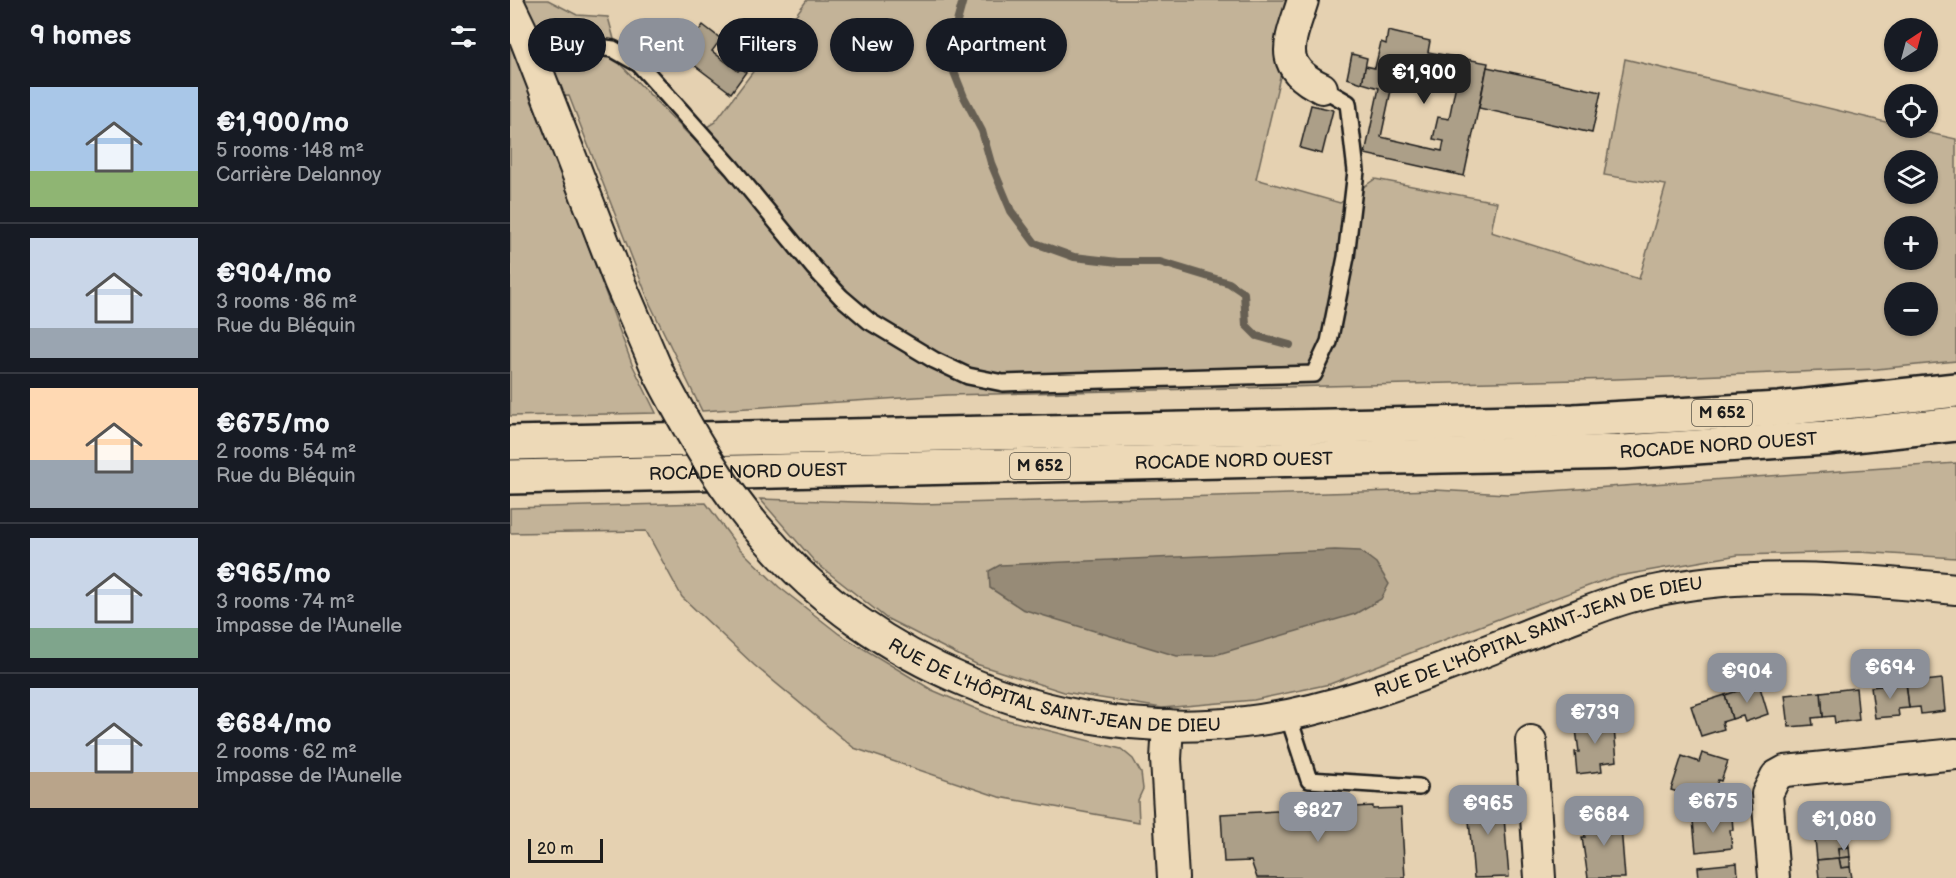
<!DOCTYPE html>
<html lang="en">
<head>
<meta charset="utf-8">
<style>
  :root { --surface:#171b24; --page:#20242c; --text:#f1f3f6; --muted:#9ea1a6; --line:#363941; --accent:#8c9099 }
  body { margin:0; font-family:"Balsamiq Sans",sans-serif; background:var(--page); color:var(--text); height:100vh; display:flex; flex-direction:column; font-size:22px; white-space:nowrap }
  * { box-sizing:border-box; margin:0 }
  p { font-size:20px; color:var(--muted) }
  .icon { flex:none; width:33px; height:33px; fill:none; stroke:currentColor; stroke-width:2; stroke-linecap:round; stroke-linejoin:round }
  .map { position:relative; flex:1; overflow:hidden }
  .details { display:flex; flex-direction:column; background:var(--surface); width:510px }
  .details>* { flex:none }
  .hud { position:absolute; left:18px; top:18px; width:570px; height:54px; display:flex; gap:12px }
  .needle { width:39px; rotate:36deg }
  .fabs { position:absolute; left:1374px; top:18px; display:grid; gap:12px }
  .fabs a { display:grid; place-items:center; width:54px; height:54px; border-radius:50%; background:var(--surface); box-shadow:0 2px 4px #0004; font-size:30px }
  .scale { position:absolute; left:18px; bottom:15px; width:75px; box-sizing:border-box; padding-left:6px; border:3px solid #1c1c1c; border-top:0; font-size:16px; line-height:21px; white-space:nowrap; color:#1c1c1c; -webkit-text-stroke:4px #edd9b7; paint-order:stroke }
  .price { position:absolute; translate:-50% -51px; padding:0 14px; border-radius:12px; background:var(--accent); color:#fff; font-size:20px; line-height:39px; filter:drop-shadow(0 2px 3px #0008) }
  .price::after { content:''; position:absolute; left:50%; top:36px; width:18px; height:14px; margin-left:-9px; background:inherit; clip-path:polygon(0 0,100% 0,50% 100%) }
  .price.on { background:#222; color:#fff }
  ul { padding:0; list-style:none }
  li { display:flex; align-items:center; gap:18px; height:150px; padding:0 30px }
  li+li { border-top:2px solid var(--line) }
  li span { display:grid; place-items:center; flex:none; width:168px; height:120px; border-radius:0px; color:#555 }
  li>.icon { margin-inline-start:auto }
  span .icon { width:72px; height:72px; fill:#fffc; stroke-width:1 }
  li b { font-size:26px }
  h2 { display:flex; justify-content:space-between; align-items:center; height:72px; padding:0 30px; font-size:26px }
  .tag { padding:0 21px; border-radius:27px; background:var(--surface); box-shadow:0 2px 4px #0004; font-size:21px; line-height:54px }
  .tag.on { background:var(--accent); color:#fff }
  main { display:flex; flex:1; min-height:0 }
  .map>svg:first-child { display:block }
</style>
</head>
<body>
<main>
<section class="details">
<h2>9 homes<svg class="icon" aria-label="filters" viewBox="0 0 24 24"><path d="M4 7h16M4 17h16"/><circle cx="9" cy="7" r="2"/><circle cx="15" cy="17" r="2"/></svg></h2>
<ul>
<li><span style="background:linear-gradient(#a9c7e8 70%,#8fb573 0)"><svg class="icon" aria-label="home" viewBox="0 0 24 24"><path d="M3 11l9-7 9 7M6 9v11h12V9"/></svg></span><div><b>€1,900/mo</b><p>5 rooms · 148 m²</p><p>Carrière Delannoy</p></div></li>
<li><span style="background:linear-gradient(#c9d6e8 75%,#9aa5b1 0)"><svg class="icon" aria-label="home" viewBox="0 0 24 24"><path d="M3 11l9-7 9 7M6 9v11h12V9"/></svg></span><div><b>€904/mo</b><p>3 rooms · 86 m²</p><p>Rue du Bléquin</p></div></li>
<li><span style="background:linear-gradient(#ffd9b3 60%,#9aa5b1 0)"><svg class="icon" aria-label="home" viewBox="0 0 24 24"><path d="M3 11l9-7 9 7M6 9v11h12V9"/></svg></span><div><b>€675/mo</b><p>2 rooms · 54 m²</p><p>Rue du Bléquin</p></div></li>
<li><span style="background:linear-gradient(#c9d6e8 75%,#7fa58c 0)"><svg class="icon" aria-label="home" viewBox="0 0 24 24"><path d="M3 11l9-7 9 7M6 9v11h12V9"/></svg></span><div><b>€965/mo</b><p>3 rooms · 74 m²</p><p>Impasse de l'Aunelle</p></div></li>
<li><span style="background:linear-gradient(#c9d6e8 70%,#b9a48a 0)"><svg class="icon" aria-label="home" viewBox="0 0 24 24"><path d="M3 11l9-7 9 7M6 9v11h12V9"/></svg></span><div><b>€684/mo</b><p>2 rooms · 62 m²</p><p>Impasse de l'Aunelle</p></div></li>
</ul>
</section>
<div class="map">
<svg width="1446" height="878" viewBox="0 0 1446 878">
  <rect width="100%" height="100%" fill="#e5d1b1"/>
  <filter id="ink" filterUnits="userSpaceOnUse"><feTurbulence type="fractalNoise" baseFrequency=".0167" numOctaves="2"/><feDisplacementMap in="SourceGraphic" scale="12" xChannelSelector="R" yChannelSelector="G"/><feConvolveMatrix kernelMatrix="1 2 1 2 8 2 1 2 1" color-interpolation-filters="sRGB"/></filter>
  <g filter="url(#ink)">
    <g fill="#c3b398" stroke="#70685a" stroke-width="1.5" fill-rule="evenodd">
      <path d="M0 0H38L67 15 98 17 111 65 181 137 205 122 297 0H788L746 179 830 203 865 179 987 202 981 232 1129 279 1156 185 1094 175 1115 59 1384 124V128H1397L1446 139V361L1367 369 1107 379 437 395 192 411 140 304 59 96 20 98 53 178 122 364 146 413 0 416ZM1384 160H1418V194H1384ZM1384 226H1418V260H1384ZM1384 292H1418V326H1384Z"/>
      <polygon points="1446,463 1446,558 1349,552 1228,555 1103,577 996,616 820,684 744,700 652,708 554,692 466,664 376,618 305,562 250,499 412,504 925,490 997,494"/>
      <polygon points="196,503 228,547 269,587 329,634 422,690 485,717 611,749 623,759 631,773 633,789 628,800 629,822 489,797 344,748 244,665 172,597 136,531 0,533 0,508"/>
    </g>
    <polygon fill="#978b77" stroke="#665f53" stroke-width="1.5" points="825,550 850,551 866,563 879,584 871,599 845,614 705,655 667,656 512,609 480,588 479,571 490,565"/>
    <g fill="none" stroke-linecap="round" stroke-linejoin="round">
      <polyline stroke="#665f53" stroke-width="8" points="453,0 441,44 444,72 454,97 472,131 481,163 501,211 525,243 564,257 608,262 650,262 719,283 734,293 736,325 747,336 780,345"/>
    </g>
    <g fill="#ac9f88" stroke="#1c1c1c" stroke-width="1.5" fill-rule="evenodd">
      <polygon points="193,25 211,39 202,51 228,71 231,68 236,72 221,93 171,55"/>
      <path d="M878 31 920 41 918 52 978 63 954 176 855 154 869 88 852 83 855 66 865 68 871 42 876 44ZM886 67 947 79 939 119 928 117 923 139 934 141 932 151 871 137Z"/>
      <polygon points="230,38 245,49 238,59 223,47"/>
      <polygon points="842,54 857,58 852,83 837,78"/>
      <polygon points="977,67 1091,92 1082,133 969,108"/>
      <polygon points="801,105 823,110 812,154 790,148"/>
      <polygon points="1432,679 1435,711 1411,714 1410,707 1399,708 1396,683"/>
      <polygon points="1396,683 1399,708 1388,709 1389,716 1365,718 1361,687"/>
      <polygon points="1249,684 1258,714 1235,722 1233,716 1222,719 1215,695"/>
      <polygon points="1346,688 1349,720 1325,723 1324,716 1313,717 1311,692"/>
      <polygon points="1311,692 1313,717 1302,718 1303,725 1279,727 1275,695"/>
      <polygon points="1215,695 1222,719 1212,722 1214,729 1191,736 1181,706"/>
      <polygon points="1103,718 1107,761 1091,763 1092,771 1067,774 1065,752 1069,752 1065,722"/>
      <polygon points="1192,753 1218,761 1211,781 1208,780 1201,802 1161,790 1172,756 1189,762"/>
      <polygon points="992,794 999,877 964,878 957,797"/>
      <polygon points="863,806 863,809 891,808 895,878 747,878 741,861 714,862 711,814"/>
      <polygon points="1110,814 1115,878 1078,878 1072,837 1075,837 1073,817"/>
      <polygon points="1222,817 1223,830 1220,830 1222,848 1186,852 1183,821"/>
      <polygon points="1336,825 1339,847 1328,848 1329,858 1307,860 1304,828"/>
      <polygon points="1339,847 1340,857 1329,858 1328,848"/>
      <polygon points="1340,857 1340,867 1331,868 1329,858"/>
      <polygon points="1329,858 1331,868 1340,867 1342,878 1309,878 1307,860"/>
      <polygon points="1227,863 1228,876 1225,876 1226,878 1189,878 1188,867"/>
    </g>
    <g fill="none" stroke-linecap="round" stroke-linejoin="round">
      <defs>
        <g id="lane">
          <polyline points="20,52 81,46 103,49 129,64 222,168 304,268 331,297 359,321 424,360 458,376 493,383 804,374 819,342 836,257 846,171 838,103 812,88"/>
          <polyline points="778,715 799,780 909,787"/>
        </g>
        <g id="street">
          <path d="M793 0C781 40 764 66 812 88"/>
          <polyline points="0,6 13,33 109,281 149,374"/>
          <path id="s1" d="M256 538C363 663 535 733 698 725 751 723 804 711 854 695 919 675 982 648 1045 624 1075 613 1104 600 1135 593 1237 569 1344 579 1446 589"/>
          <polyline points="658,725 656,759 663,878"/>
          <polyline points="1021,741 1030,878"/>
          <polyline points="1264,878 1257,794 1266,776 1275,771 1446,754"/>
        </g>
        <g id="highway">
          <polyline points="0,443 1064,421 1269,409 1446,390"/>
          <path id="s2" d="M0 477 1114 452 1316 438 1446 424"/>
        </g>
      </defs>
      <use href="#lane" stroke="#1c1c1c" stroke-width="20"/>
      <use href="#street" stroke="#1c1c1c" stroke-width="34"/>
      <use href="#highway" stroke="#1c1c1c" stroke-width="38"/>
      <use href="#lane" stroke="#edd9b7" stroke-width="15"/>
      <use href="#street" stroke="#edd9b7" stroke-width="30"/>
      <use href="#highway" stroke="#edd9b7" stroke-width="33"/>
      <defs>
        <path id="street-bridge" d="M149 374C179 431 212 490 256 538"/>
      </defs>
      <use href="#street-bridge" stroke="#1c1c1c" stroke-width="34" stroke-linecap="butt"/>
      <use href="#street-bridge" stroke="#edd9b7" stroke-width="30"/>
    </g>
  </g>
  <g text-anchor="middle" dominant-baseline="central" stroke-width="4.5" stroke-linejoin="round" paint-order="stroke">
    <g fill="#edd9b7" stroke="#5b554a" stroke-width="1.5">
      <rect x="1182" y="400" width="60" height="26" rx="4.5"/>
      <rect x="500" y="453" width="60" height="26" rx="4.5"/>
    </g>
    <g font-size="16" font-weight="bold" fill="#1c1c1c">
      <text x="1212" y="413">M 652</text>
      <text x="530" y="466">M 652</text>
    </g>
    <g font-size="18" fill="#1c1c1c" stroke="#edd9b7">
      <text stroke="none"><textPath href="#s2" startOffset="1209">ROCADE NORD OUEST</textPath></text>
      <text stroke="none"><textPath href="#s2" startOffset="724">ROCADE NORD OUEST</textPath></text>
      <text stroke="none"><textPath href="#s2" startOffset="238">ROCADE NORD OUEST</textPath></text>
      <text stroke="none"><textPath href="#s1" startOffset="840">RUE DE L'HÔPITAL SAINT-JEAN DE DIEU</textPath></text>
      <text stroke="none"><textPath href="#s1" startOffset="336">RUE DE L'HÔPITAL SAINT-JEAN DE DIEU</textPath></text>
    </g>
  </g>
</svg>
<div class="fabs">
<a><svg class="needle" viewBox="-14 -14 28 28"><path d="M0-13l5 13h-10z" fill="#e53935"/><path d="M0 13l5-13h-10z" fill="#9ea1a6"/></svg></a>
<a><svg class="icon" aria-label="locate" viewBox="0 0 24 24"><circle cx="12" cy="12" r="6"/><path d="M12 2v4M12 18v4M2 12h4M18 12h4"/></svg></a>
<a><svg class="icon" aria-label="layers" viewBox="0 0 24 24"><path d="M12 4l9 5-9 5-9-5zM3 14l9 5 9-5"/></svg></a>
<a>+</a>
<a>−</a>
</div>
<div class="scale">20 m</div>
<b class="price on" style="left:914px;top:105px">€1,900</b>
<b class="price" style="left:1380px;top:700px">€694</b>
<b class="price" style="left:1237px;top:704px">€904</b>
<b class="price" style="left:1085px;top:745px">€739</b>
<b class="price" style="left:1203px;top:834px">€675</b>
<b class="price" style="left:978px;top:836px">€965</b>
<b class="price" style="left:808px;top:843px">€827</b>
<b class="price" style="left:1094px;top:847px">€684</b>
<b class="price" style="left:1334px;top:852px">€1,080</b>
<div class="hud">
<a class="tag">Buy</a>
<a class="tag on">Rent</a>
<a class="tag">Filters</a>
<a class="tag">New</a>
<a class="tag">Apartment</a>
</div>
</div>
</main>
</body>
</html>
